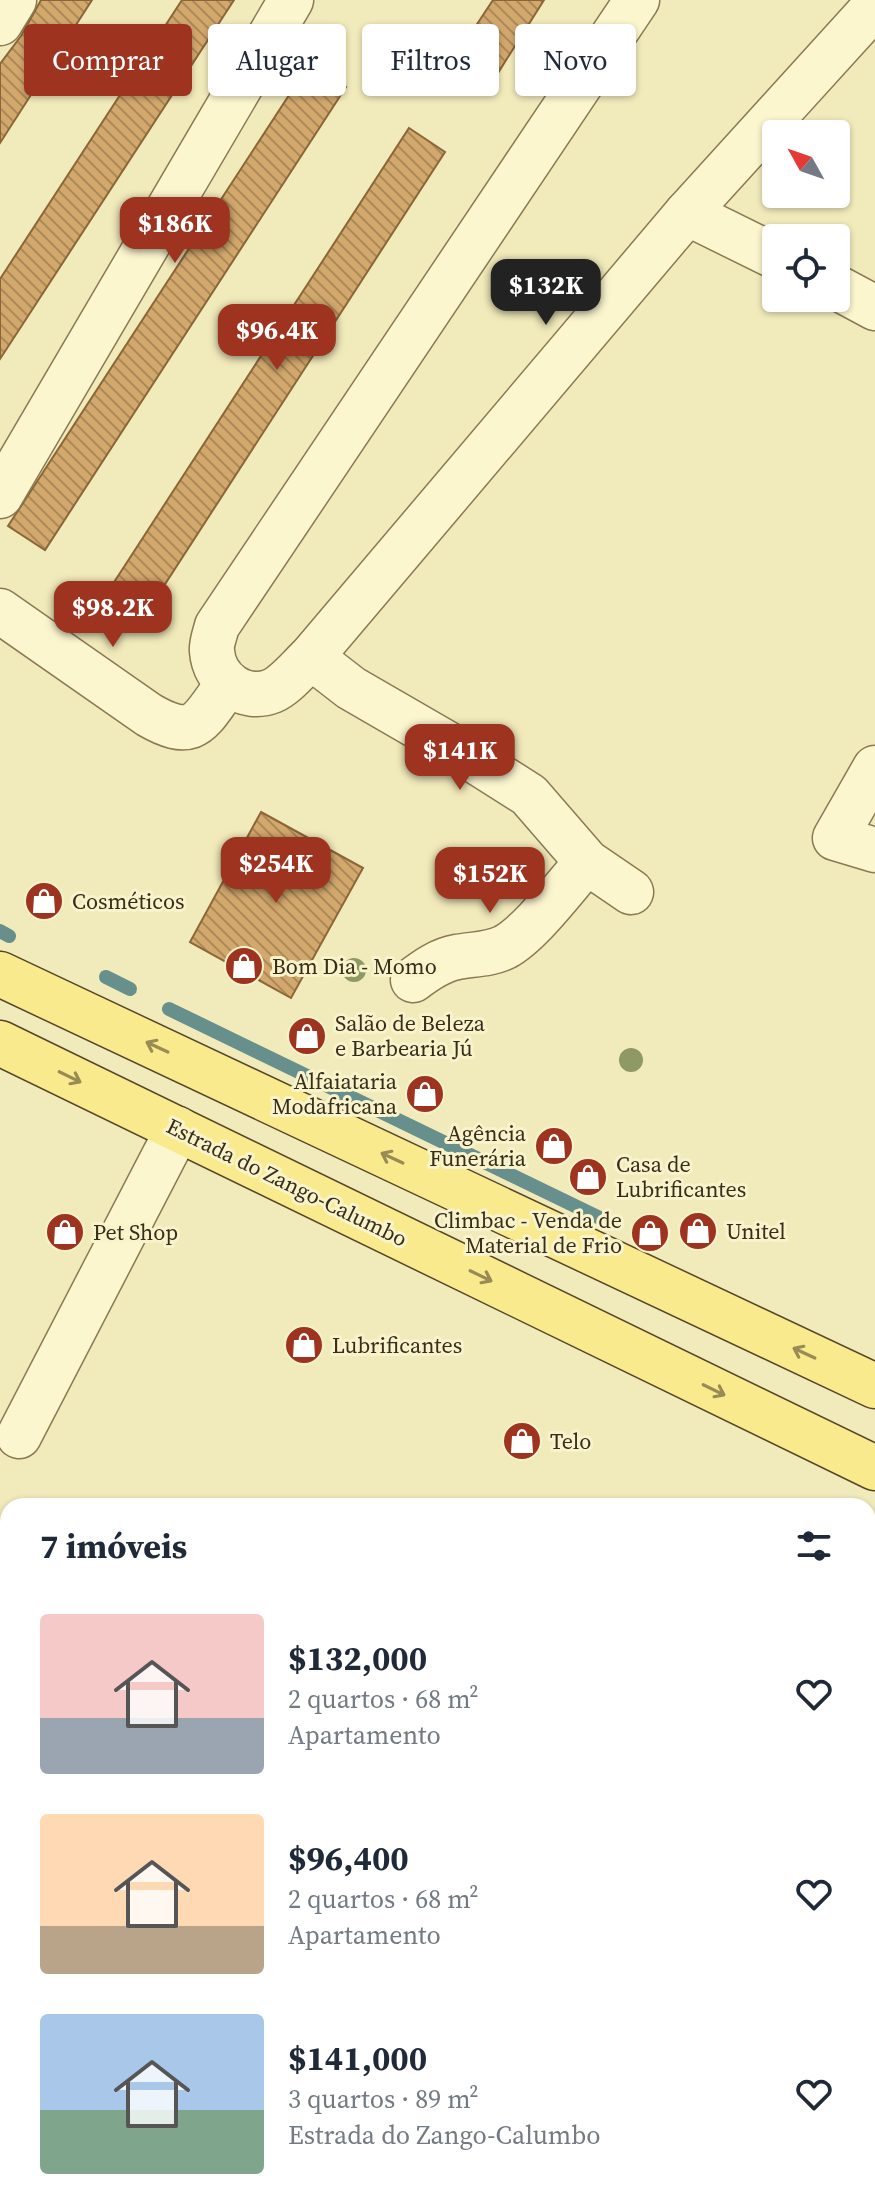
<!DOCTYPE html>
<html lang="pt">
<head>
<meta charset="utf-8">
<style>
  :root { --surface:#fff; --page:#f2f2f3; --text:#1f2937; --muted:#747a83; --accent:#9e331f }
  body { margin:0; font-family:"Source Serif 4",serif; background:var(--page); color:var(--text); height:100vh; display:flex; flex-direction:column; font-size:30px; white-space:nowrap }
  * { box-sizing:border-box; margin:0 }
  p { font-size:26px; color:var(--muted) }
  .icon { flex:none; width:44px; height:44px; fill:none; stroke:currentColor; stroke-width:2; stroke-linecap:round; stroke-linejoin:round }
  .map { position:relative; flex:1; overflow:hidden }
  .panel { position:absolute; left:0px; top:1498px; width:876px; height:712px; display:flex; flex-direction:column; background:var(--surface); border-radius:24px 24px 0 0; box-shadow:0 2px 6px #0004 }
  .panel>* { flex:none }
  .top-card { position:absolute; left:24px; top:24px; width:828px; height:72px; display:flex; gap:16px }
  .needle { width:52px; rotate:310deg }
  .fabs { position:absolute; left:762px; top:120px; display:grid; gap:16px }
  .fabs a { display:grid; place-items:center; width:88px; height:88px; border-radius:8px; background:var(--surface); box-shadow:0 2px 6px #0004; font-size:40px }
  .price { position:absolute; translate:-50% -68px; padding:0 18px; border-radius:16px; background:var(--accent); color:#fff; font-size:26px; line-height:52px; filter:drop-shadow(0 2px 4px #0008) }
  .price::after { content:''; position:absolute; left:50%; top:48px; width:24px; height:18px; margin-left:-12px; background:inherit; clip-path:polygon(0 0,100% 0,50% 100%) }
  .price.current { background:#222; color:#fff }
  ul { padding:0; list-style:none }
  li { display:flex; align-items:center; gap:24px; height:200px; padding:0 40px }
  li span { display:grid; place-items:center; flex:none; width:224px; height:160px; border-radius:8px; color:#555 }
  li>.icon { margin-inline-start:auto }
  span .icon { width:96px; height:96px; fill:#fffc; stroke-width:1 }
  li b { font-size:34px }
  h2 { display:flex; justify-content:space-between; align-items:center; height:96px; padding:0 40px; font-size:34px }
  .tag { padding:0 28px; border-radius:8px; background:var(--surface); box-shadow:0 2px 6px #0004; font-size:28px; line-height:72px }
  .tag.current { background:var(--accent); color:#fff }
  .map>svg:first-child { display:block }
</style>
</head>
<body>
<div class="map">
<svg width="875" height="2210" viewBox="0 0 875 2210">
  <defs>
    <pattern id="building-back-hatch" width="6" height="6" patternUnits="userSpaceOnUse" patternTransform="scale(2)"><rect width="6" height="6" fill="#d3a86d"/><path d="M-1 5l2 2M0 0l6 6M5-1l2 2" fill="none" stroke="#ac8959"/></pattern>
  </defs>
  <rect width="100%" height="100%" fill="#f1eabb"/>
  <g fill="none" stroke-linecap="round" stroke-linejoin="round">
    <g stroke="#67908c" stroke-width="14">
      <polyline points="0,931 9,936"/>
      <polyline points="106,977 130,989"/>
      <polyline points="169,1009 604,1220"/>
    </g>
  </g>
  <g fill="url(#building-back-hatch)" stroke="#8b6637" stroke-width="2">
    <polygon points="41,0 92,0 0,143 0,64 21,36"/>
    <polygon points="182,0 234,0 0,359 0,279"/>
    <polygon points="493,0 544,0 491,84 454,59"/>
    <polygon points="310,63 346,87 45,550 8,526"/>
    <polygon points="409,128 445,152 145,615 109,590"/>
    <polygon points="261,812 363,868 291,998 190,942"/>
  </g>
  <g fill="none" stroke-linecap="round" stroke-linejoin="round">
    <defs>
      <g id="minor">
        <path d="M637 0 217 626C215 634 211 644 212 651 214 681 244 702 272 691 286 685 300 667 311 657L687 213 875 6"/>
        <polyline points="0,23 14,0"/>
        <polyline points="687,213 776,257"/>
        <polyline points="836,287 875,308"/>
        <polyline points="0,496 291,0"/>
        <path d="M0 611 149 715C196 742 200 721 227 685"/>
        <polyline points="311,657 351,688 453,747 529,795 587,862 631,892"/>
        <polyline points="875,768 835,838 875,850"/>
        <path d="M413 980C426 970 440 960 457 957 473 954 489 955 505 947 531 933 566 885 587 862"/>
        <polyline points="19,1436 178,1129"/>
        <polyline points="868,1579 875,1583"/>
        <polyline points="868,1676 875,1663"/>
        <polyline points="0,1715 8,1719"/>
        <polyline points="546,2210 551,2202"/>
        <polyline points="874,2210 875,2208"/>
      </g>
      <g id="major">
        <polyline points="0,974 875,1386"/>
        <polyline points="0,1043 875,1468"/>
      </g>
    </defs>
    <use href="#minor" stroke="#8a7954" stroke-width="47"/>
    <use href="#major" stroke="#564629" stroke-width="47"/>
    <use href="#minor" stroke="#fcf6cf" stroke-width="44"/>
    <use href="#major" stroke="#f9ea8e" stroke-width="44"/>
  </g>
  <g fill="#8f9965">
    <circle cx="354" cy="970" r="12"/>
    <circle cx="631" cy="1060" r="12"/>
  </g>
  <defs><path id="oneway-shaft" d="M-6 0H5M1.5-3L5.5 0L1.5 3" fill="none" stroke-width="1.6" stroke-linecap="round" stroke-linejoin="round" transform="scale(2)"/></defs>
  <g stroke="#988c54">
    <use href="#oneway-shaft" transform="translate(157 1047) rotate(-155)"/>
    <use href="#oneway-shaft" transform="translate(70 1077) rotate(26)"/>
    <use href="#oneway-shaft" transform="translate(392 1158) rotate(-155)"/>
    <use href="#oneway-shaft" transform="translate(481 1276) rotate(26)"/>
    <use href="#oneway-shaft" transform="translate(804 1353) rotate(-155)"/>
    <use href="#oneway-shaft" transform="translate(714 1390) rotate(26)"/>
  </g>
  <defs>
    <symbol id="shop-disc" viewBox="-11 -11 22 22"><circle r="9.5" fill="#9e331f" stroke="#f8f3cb"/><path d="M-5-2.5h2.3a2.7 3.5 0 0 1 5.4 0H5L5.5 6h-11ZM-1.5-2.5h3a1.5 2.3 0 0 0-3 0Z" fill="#fff"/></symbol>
  </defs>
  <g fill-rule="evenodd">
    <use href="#shop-disc" x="22" y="879" width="44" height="44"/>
    <use href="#shop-disc" x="222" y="944" width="44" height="44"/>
    <use href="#shop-disc" x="285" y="1014" width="44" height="44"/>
    <use href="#shop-disc" x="403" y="1072" width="44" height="44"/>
    <use href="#shop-disc" x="532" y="1124" width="44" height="44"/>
    <use href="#shop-disc" x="566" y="1155" width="44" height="44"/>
    <use href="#shop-disc" x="676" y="1209" width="44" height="44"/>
    <use href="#shop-disc" x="43" y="1210" width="44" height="44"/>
    <use href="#shop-disc" x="628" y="1211" width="44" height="44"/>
    <use href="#shop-disc" x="282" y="1323" width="44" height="44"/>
    <use href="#shop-disc" x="500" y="1419" width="44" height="44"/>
  </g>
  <g text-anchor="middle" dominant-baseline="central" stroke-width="6" stroke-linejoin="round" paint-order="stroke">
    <g font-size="22" fill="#372d1a" stroke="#f8f3cb" text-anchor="start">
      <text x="72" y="901">Cosméticos</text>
      <text x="272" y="966">Bom Dia - Momo</text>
      <text x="335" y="1023">Salão de Beleza<tspan x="335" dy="25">e Barbearia Jú</tspan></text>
      <text x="397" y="1081" text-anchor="end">Alfaiataria<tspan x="397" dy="25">Modafricana</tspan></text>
      <text x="526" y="1133" text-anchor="end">Agência<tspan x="526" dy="25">Funerária</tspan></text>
      <text x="616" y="1164">Casa de<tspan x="616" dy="25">Lubrificantes</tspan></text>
      <text x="622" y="1220" text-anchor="end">Climbac - Venda de<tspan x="622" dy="25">Material de Frio</tspan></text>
      <text x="726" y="1231">Unitel</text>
      <text x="93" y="1232">Pet Shop</text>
      <text x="332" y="1345">Lubrificantes</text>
      <text x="550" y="1441">Telo</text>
    </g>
    <g font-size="22" fill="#372d1a" stroke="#f8f3cb">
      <text transform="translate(287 1182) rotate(26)">Estrada do Zango-Calumbo</text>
    </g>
  </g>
</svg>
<div class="fabs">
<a><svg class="needle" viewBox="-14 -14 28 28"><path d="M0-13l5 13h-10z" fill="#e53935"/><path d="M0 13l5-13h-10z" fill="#747a83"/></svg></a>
<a><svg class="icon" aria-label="locate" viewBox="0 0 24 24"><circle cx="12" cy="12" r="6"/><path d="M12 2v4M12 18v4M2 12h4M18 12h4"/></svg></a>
</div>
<b class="price" style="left:175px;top:265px">$186K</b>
<b class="price current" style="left:546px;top:327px">$132K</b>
<b class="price" style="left:277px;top:372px">$96.4K</b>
<b class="price" style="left:113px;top:649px">$98.2K</b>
<b class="price" style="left:460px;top:792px">$141K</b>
<b class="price" style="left:276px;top:905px">$254K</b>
<b class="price" style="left:490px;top:915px">$152K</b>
<div class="top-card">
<a class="tag current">Comprar</a>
<a class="tag">Alugar</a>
<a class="tag">Filtros</a>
<a class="tag">Novo</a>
</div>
<section class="panel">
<h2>7 imóveis<svg class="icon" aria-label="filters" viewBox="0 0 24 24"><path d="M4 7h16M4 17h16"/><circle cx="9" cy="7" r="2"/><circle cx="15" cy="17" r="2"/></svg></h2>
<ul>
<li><span style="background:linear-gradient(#f6c9c9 65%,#9aa5b1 0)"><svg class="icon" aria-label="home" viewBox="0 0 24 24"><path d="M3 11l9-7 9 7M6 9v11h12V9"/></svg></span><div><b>$132,000</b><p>2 quartos · 68 m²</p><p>Apartamento</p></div><svg class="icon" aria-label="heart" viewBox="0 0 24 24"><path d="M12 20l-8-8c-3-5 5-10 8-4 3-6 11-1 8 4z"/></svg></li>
<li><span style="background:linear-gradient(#ffd9b3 70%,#b9a48a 0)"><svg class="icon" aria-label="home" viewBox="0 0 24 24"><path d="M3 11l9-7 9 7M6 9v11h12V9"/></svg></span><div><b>$96,400</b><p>2 quartos · 68 m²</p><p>Apartamento</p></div><svg class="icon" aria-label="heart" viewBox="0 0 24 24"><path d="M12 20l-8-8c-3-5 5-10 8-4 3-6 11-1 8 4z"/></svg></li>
<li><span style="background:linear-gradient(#a9c7e8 60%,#7fa58c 0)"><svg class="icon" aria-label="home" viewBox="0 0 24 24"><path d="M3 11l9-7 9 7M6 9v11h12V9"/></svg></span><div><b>$141,000</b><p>3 quartos · 89 m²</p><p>Estrada do Zango-Calumbo</p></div><svg class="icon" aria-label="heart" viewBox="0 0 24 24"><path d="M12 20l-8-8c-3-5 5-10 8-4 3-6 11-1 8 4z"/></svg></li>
</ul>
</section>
</div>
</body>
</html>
